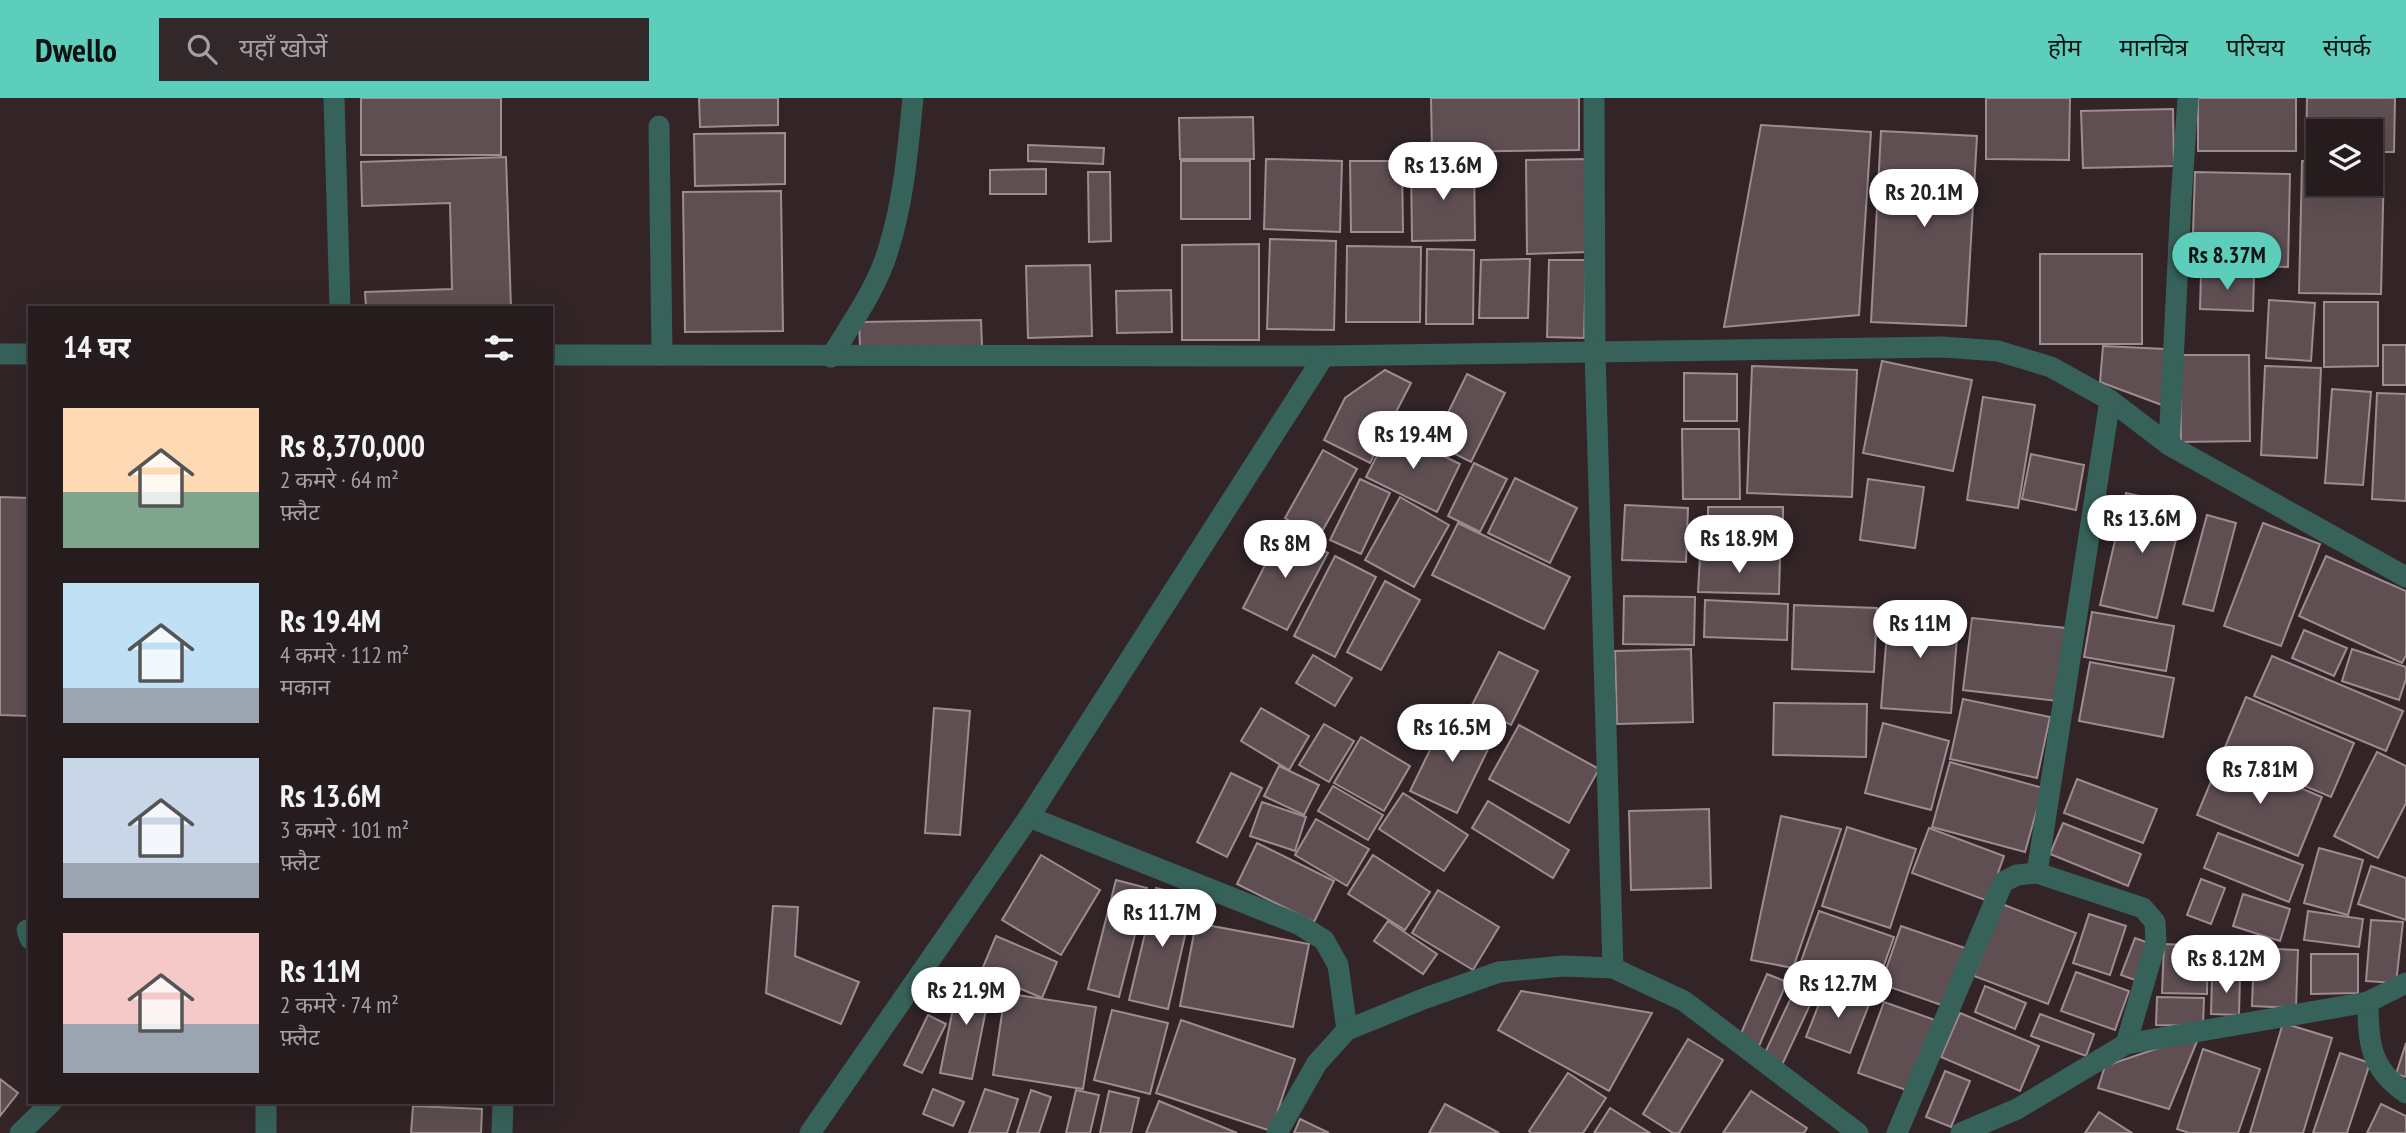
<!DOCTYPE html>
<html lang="hi">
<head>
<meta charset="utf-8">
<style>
  :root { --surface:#261b1d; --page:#32282a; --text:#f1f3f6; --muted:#a4a1a4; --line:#42393b; --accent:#5ccebb }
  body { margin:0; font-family:"PT Sans Narrow","Noto Sans Devanagari",sans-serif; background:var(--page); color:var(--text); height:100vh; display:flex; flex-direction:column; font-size:26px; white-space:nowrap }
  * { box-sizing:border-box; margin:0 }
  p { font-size:23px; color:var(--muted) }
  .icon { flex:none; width:38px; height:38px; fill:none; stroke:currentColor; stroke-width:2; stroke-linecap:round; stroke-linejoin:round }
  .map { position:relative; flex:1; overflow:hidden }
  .panel { position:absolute; left:28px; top:208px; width:525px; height:798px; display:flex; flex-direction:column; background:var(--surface); border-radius:0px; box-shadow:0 7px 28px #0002,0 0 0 2px var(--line) }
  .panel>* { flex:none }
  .buttons { position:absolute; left:2306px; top:21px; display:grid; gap:14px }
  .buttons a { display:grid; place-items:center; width:77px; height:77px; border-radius:0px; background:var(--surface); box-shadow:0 7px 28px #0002,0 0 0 2px var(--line); font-size:35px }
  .price { position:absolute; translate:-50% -60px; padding:0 16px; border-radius:24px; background:#fff; color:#222; font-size:23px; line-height:46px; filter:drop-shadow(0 2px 4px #0008) }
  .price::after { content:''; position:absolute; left:50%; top:42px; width:21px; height:16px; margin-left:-10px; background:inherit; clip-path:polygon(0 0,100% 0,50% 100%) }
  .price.current { background:var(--accent); color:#111 }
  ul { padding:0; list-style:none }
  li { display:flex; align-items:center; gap:21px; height:175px; padding:0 35px }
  li span { display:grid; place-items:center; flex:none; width:196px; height:140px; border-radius:0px; color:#555 }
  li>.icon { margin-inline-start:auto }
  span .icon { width:84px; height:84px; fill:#fffc; stroke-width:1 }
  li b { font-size:30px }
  h2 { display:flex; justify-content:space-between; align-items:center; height:84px; padding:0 35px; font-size:30px }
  header { display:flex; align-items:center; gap:42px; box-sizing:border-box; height:98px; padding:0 35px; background:var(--accent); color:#111 }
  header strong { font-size:33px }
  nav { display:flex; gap:38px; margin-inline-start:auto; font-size:24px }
  .search { width:490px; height:63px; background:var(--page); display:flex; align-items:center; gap:18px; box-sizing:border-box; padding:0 24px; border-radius:0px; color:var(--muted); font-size:26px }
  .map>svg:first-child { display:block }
</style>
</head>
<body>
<header>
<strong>Dwello</strong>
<div class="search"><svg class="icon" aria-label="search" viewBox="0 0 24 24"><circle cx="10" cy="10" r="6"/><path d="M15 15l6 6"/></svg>यहाँ खोजें</div>
<nav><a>होम</a><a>मानचित्र</a><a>परिचय</a><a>संपर्क</a></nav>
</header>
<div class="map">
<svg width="2406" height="1035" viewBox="0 0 2406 1035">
  <rect width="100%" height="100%" fill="#322427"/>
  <g fill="#5f4f52" stroke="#9e8c90" stroke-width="2">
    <rect x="361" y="0" width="140" height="57"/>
    <polygon points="699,0 778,0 778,27 700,29"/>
    <polygon points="1431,0 1579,0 1579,52 1432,54"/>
    <polygon points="1986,0 2070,0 2069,62 1986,61"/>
    <rect x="2198" y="0" width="98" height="53"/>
    <polygon points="2307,0 2395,0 2394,54 2371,54 2371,33 2319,33 2319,52 2306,52"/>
    <polygon points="2173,11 2174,68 2083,70 2081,13"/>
    <polygon points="1253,19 1254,61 1180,61 1179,20"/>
    <polygon points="1761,27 1871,34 1859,217 1724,229"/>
    <polygon points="1881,33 1977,38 1966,228 1871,224"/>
    <polygon points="785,35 785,86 695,88 694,36"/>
    <polygon points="1028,47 1104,50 1103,66 1028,63"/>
    <polygon points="506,59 511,210 366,210 365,194 452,191 450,105 362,108 361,64"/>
    <polygon points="1266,61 1342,63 1340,134 1264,131"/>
    <polygon points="1587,61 1588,154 1527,156 1526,62"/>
    <rect x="1181" y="63" width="69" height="58"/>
    <polygon points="1350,63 1402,63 1403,134 1351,134"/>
    <polygon points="2302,63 2319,64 2319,86 2371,86 2371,65 2384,66 2381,196 2299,195"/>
    <polygon points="1474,65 1475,142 1412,143 1411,66"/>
    <polygon points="1046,71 1046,96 990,96 990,72"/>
    <polygon points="1088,74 1110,74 1111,143 1089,144"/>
    <polygon points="2195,74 2290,76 2288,169 2192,166"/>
    <polygon points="781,93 783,233 685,234 683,94"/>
    <polygon points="1270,141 1336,143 1334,232 1267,231"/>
    <polygon points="1259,146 1259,242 1182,242 1182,147"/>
    <polygon points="1347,148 1421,149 1420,224 1346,224"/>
    <polygon points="1427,151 1474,152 1473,226 1426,226"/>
    <rect x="2040" y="156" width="102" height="90"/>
    <polygon points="1530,161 1528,220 1479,220 1481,162"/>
    <polygon points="1549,162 1586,162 1584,240 1547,239"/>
    <polygon points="1090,167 1092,238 1028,240 1026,168"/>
    <polygon points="2201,176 2254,178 2253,213 2200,211"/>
    <polygon points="1171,192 1172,234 1117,235 1116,193"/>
    <polygon points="2269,202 2315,205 2311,263 2266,260"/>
    <polygon points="2324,204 2378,204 2378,268 2324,269"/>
    <polygon points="981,222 982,248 860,249 859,224"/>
    <rect x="2383" y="247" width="23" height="40"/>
    <polygon points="2103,248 2165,251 2162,307 2100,284"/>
    <polygon points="2180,257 2249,257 2250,343 2181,344"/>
    <polygon points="1882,263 1972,282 1953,373 1863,355"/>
    <polygon points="1752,268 1857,272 1852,399 1747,395"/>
    <polygon points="2265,268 2321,270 2317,360 2261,357"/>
    <polygon points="1385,272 1411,285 1370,365 1324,342 1345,300"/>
    <polygon points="1684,275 1737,276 1737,323 1684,323"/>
    <polygon points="1467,276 1505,295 1471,364 1433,345"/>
    <polygon points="2332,291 2371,294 2363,387 2325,385"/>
    <polygon points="2377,295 2406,296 2406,403 2372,401"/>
    <polygon points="1983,299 2035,307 2018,410 1967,402"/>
    <polygon points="1682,331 1739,331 1740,401 1683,401"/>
    <polygon points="1390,332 1460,366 1437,414 1366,379"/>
    <polygon points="1323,352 1357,371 1319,439 1285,420"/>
    <polygon points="2031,356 2084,367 2076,412 2022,401"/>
    <polygon points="1474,365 1507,381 1480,434 1448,418"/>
    <polygon points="1515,380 1577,410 1550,465 1488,435"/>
    <polygon points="1360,381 1390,395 1361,456 1330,442"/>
    <polygon points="1868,381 1924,389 1915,450 1860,442"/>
    <polygon points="2126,395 2184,408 2157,520 2100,507"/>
    <polygon points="0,399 30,400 30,618 0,617"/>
    <polygon points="1400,399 1449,427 1414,489 1365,462"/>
    <polygon points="1625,407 1688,410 1686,464 1622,462"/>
    <rect x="1708" y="409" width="75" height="45"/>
    <polygon points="2207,417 2236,425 2213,513 2183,506"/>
    <polygon points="1458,425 1570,479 1544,531 1432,477"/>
    <polygon points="2263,425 2320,446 2281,548 2224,528"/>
    <polygon points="1283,432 1328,455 1287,532 1243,510"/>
    <polygon points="1335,458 1376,479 1335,559 1294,538"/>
    <polygon points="1700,458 1780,460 1779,496 1698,494"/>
    <polygon points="2326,458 2406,493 2406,557 2402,565 2299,518"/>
    <polygon points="1385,483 1420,502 1381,572 1347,554"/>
    <polygon points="1624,498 1695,499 1694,547 1623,546"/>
    <polygon points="1705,502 1788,506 1787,542 1704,539"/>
    <polygon points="1794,507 1877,510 1874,574 1792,571"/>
    <polygon points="1889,508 1959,514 1951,615 1881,610"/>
    <polygon points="2092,514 2174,528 2166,573 2084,559"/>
    <polygon points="1972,520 2066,530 2057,603 1963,592"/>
    <polygon points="2304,532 2347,550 2334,578 2292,560"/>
    <polygon points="1691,551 1693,624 1617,626 1615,553"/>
    <polygon points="2352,551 2406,569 2406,581 2399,602 2342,583"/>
    <polygon points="1499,554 1538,573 1511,627 1472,607"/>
    <polygon points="1313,557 1352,580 1335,608 1296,585"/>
    <polygon points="2272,558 2403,613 2386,653 2254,598"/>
    <polygon points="2090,564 2174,580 2163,639 2079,623"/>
    <polygon points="2246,599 2354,645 2331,699 2223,654"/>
    <polygon points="1963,601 2050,619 2037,680 1950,661"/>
    <polygon points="1774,605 1867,606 1866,659 1773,657"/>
    <polygon points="934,610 970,613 960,737 925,735"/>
    <polygon points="1261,610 1309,638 1289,672 1241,643"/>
    <polygon points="1447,617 1494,639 1457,715 1410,693"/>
    <polygon points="1883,625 1949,643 1931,712 1865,695"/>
    <polygon points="1324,626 1354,643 1329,684 1299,667"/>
    <polygon points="1519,627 1599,671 1569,725 1489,681"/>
    <polygon points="1361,639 1410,668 1384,713 1334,685"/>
    <polygon points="2377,654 2406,668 2406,705 2378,760 2334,738"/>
    <polygon points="2222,657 2322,699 2298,758 2197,717"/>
    <polygon points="1950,664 2043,690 2025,754 1932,729"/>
    <polygon points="1279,668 1319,687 1304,717 1264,698"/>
    <polygon points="1231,675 1262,690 1227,759 1197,744"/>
    <polygon points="2077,681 2157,711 2143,745 2064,715"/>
    <polygon points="1333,688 1383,717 1368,742 1318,713"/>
    <polygon points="1403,695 1468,737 1444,773 1379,731"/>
    <polygon points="1488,703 1569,752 1553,780 1472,730"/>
    <polygon points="1262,704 1306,719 1295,753 1250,738"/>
    <polygon points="1709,711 1711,790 1631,792 1629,713"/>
    <polygon points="1781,718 1841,731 1793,870 1751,862"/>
    <polygon points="1316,721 1369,751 1347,788 1295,757"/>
    <polygon points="2063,725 2141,756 2128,788 2050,756"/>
    <polygon points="1847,729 1916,751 1890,830 1822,808"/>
    <polygon points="1929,730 2004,758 1988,803 1912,775"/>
    <polygon points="2218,735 2303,767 2289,804 2204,770"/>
    <polygon points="1257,745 1334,783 1314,824 1237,786"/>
    <polygon points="2319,750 2363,762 2348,817 2304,805"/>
    <polygon points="1041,757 1100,792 1061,857 1002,822"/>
    <polygon points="1373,757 1430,794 1405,832 1348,796"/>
    <polygon points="2371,768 2406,780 2406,822 2358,806"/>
    <polygon points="2201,781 2225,790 2211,826 2187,817"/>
    <polygon points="1116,782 1147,790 1119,899 1088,891"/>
    <polygon points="1156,790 1194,799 1168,911 1129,902"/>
    <polygon points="1438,792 1499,829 1473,872 1412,835"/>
    <polygon points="2243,796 2290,811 2280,843 2233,828"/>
    <polygon points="2002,806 2076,835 2048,906 1974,878"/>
    <polygon points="773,808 798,809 795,858 859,884 841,926 766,895"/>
    <polygon points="1819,813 1894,839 1874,895 1799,869"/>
    <polygon points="2308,813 2363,821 2359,849 2304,842"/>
    <polygon points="2089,816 2126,828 2110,877 2073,865"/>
    <polygon points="2371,822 2403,824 2396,885 2366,883"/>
    <polygon points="1388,823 1437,856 1423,876 1374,843"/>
    <polygon points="1196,825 1309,846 1293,929 1180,908"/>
    <polygon points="1901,828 1968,851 1947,909 1881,886"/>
    <polygon points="996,838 1057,864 1042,900 981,874"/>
    <polygon points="2135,840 2149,845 2135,882 2121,877"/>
    <polygon points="2213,840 2250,841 2249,874 2212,874"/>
    <polygon points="2164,846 2208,848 2207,896 2162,895"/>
    <polygon points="2254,850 2298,852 2296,910 2252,908"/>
    <polygon points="2311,856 2358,856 2358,895 2311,896"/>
    <polygon points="2076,874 2129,893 2115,932 2061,913"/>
    <polygon points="960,876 992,882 972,981 940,975"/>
    <polygon points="1767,876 1787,884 1759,948 1739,940"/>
    <polygon points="2212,878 2240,878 2239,917 2211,916"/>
    <polygon points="1798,885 1816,894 1782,967 1763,959"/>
    <polygon points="1826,888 1870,904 1850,955 1806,939"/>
    <polygon points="1985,888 2026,905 2015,931 1975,914"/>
    <polygon points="1521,893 1652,915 1609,993 1498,932"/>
    <polygon points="1005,895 1096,909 1083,991 993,977"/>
    <polygon points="2157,899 2204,900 2203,928 2156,927"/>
    <polygon points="1884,904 1935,922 1909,993 1858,975"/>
    <polygon points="1112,912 1168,925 1150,996 1094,982"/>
    <polygon points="1960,915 2039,948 2020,993 1941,959"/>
    <polygon points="2040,916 2094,936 2086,958 2031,938"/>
    <polygon points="928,917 946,926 922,975 904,967"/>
    <polygon points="1181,922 1295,961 1271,1033 1156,995"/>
    <polygon points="2283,925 2332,940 2303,1035 2250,1035"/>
    <polygon points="2200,936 2169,1011 2098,990 2105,968"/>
    <polygon points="1688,941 1723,962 1679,1035 1673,1035 1643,1016"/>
    <polygon points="2406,945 2406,979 2396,976"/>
    <polygon points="2203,951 2260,971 2238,1035 2189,1035 2177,1031"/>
    <polygon points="2340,955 2370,965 2347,1035 2313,1035"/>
    <polygon points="1945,973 1970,983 1951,1029 1926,1019"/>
    <polygon points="1568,975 1606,1000 1583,1035 1531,1035 1529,1033"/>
    <polygon points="0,981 18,995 0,1018"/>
    <polygon points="933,991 964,1004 953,1028 923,1016"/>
    <polygon points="985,991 1018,1001 1007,1035 969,1035"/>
    <polygon points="1031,992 1051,999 1039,1035 1017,1035"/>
    <polygon points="1076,992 1099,997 1090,1035 1066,1035"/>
    <polygon points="1109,993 1139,1000 1131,1035 1100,1035"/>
    <polygon points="1751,993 1807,1030 1804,1035 1723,1035"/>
    <polygon points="1159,1003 1237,1035 1146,1035"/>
    <polygon points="1445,1006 1499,1035 1429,1035"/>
    <polygon points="2381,1006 2406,1018 2406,1035 2367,1035"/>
    <polygon points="413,1008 482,1011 481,1035 411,1035"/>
    <polygon points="1610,1010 1650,1035 1594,1035"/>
    <polygon points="2099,1014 2132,1035 2085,1035"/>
    <polygon points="1300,1021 1329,1035 1294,1035"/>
  </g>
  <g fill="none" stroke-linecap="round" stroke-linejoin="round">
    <g stroke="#37625a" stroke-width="21">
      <path d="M831 259C852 224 878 189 889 149 904 101 908 50 913 0"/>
      <polyline points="27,832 30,841"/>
      <polyline points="20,1035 52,1004"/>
      <polyline points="266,1035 266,1004"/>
      <polyline points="502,1035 503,1004"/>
    </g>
    <g stroke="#37625a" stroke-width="21">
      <polyline points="334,0 340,210"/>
      <polyline points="1594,0 1595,255 1613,870"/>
      <polyline points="659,28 662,257"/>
      <polyline points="0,256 30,256"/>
      <polyline points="551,257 1324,258 1943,249 1998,253 2051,269 2110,302 2169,347 2406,479"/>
      <polyline points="2169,347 2181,102 2188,0"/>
      <polyline points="1029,719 1300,827 1324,842 1338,867 1347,932"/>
      <polyline points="2037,775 2110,302"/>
      <path d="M2368 904C2368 944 2370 971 2406 995"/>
      <polyline points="810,1035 1029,719 1324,258"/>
      <polyline points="1277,1035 1317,965 1347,932 1423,901 1499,874 1564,868 1613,870 1684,903 1858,1035"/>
      <polyline points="1897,1035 2003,784 2017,777 2037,775 2143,810 2155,824 2156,844 2126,946"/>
      <polyline points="1961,1035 2017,1011 2126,946 2368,904 2406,885"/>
    </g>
  </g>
</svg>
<div class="buttons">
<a><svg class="icon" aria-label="layers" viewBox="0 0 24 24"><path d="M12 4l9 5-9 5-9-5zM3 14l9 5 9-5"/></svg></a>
</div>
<b class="price" style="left:1443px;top:104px">Rs 13.6M</b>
<b class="price" style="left:1924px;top:131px">Rs 20.1M</b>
<b class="price current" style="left:2227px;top:194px">Rs 8.37M</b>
<b class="price" style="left:1413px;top:373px">Rs 19.4M</b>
<b class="price" style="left:2142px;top:457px">Rs 13.6M</b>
<b class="price" style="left:1739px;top:477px">Rs 18.9M</b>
<b class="price" style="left:1285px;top:482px">Rs 8M</b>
<b class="price" style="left:1920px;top:562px">Rs 11M</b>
<b class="price" style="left:1452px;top:666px">Rs 16.5M</b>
<b class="price" style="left:2260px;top:708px">Rs 7.81M</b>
<b class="price" style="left:1162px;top:851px">Rs 11.7M</b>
<b class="price" style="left:2226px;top:897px">Rs 8.12M</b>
<b class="price" style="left:1838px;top:922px">Rs 12.7M</b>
<b class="price" style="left:966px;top:929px">Rs 21.9M</b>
<section class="panel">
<h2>14 घर<svg class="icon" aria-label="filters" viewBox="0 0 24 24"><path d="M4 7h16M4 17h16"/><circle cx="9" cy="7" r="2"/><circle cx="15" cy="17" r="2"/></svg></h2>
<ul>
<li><span style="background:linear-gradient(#ffd9b3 60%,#7fa58c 0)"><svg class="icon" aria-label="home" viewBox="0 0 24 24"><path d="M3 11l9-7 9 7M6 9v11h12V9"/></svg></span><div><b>Rs 8,370,000</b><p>2 कमरे · 64 m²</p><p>फ़्लैट</p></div></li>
<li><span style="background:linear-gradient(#bfe0f5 75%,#9aa5b1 0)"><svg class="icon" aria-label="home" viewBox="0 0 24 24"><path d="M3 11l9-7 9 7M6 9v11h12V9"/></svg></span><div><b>Rs 19.4M</b><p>4 कमरे · 112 m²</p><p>मकान</p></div></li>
<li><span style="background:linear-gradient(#c9d6e8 75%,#9aa5b1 0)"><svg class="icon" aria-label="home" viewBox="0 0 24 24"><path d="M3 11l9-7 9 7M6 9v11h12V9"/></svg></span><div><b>Rs 13.6M</b><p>3 कमरे · 101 m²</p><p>फ़्लैट</p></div></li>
<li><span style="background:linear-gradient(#f6c9c9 65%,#9aa5b1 0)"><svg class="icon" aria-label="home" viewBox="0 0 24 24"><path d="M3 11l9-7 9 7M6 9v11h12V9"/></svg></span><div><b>Rs 11M</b><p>2 कमरे · 74 m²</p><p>फ़्लैट</p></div></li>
</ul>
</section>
</div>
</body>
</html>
